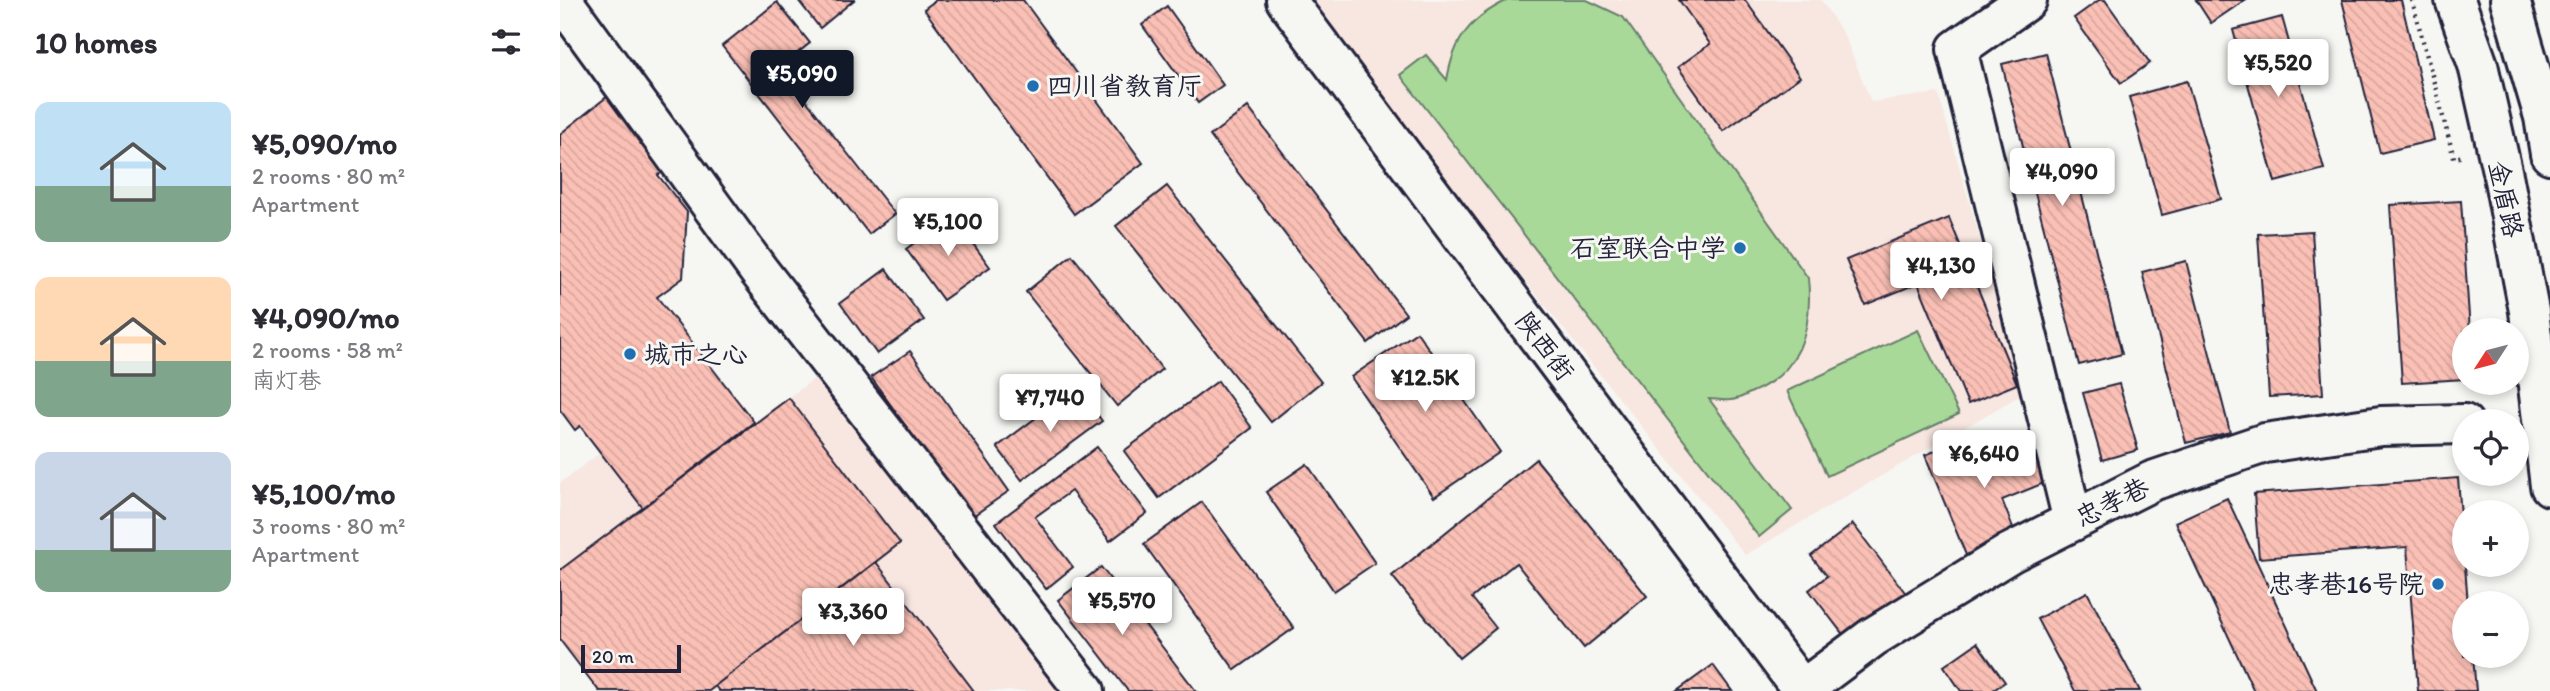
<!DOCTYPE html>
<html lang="en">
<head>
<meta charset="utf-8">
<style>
  :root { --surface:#fff; --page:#f7f7f7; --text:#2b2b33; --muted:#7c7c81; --accent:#111827 }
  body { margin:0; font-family:Itim,"LXGW WenKai TC",sans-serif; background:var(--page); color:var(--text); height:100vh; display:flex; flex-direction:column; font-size:26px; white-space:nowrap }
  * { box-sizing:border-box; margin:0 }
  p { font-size:23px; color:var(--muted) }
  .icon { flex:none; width:38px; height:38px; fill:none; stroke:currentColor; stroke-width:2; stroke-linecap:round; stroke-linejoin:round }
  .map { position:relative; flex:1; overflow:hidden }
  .panel { display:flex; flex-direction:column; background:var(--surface); width:560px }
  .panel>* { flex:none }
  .needle { width:46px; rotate:234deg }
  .tools { position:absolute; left:1892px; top:318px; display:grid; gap:14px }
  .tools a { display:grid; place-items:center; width:77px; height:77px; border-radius:50%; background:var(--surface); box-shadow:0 4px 10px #0003; font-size:35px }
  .scale { position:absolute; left:21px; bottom:18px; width:100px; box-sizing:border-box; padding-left:7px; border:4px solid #22223b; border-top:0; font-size:19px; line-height:24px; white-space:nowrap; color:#22223b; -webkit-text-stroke:5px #f6f6f2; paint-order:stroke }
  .price { position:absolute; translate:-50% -60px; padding:0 16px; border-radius:7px; background:#fff; color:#222; font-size:23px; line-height:46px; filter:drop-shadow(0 2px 4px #0008) }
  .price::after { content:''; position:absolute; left:50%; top:42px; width:21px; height:16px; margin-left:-10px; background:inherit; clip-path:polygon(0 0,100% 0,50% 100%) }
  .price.selected { background:var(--accent); color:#fff }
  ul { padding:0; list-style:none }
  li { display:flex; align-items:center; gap:21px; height:175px; padding:0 35px }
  li span { display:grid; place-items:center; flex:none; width:196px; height:140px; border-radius:14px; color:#555 }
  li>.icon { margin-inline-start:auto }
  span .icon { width:84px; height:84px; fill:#fffc; stroke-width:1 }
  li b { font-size:30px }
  h2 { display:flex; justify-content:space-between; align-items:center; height:84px; padding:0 35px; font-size:30px }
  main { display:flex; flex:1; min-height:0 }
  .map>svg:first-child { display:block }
</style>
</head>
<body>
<main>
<section class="panel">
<h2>10 homes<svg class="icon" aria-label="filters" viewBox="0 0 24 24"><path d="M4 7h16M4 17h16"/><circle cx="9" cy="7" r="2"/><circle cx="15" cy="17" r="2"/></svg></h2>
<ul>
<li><span style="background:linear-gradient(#bfe0f5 60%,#7fa58c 0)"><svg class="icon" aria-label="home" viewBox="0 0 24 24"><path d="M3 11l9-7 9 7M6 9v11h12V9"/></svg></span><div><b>¥5,090/mo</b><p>2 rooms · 80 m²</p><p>Apartment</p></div></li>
<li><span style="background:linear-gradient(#ffd9b3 60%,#7fa58c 0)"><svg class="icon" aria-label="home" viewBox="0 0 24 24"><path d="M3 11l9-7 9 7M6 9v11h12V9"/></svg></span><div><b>¥4,090/mo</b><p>2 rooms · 58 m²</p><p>南灯巷</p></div></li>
<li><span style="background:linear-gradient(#c9d6e8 70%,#7fa58c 0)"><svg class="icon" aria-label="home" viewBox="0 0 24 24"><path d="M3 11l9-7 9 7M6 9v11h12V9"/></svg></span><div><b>¥5,100/mo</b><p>3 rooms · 80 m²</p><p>Apartment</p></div></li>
</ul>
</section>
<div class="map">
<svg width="1990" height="691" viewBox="0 0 1990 691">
  <defs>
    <pattern id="building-back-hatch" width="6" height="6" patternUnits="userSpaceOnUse" patternTransform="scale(1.75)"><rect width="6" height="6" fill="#fbc0b5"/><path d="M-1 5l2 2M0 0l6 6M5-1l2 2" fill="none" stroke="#d7a59d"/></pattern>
  </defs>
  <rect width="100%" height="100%" fill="#f6f6f2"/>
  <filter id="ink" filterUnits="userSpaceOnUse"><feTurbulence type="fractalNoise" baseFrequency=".0143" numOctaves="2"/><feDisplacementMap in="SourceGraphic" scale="14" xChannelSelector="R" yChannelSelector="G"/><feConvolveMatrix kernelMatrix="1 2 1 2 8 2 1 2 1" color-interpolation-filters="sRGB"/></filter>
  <g filter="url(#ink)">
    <g fill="#f8e6e0">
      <polygon points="740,0 1261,0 1285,37 1311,102 1378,93 1464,393 1185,555"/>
      <polygon points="264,372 508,691 39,691 0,639 0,483 40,453 83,508 194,422"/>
    </g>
    <g fill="#a9d999" stroke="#667e6a" stroke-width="2">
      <path d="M948 0H1027L1063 17 1248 278C1253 328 1241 373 1190 393 1184 396 1177 400 1170 400 1163 401 1155 399 1149 399L1232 510 1199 537 840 75 866 55 887 80C894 39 910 18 948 0Z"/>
      <polygon points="1358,330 1399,414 1267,476 1227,391"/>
    </g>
    <g fill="url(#building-back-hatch)" stroke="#22223b" stroke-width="2">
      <polygon points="238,0 294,0 260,28"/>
      <polygon points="376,0 463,0 583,163 514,214 364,9"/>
      <polygon points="1119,0 1185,0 1240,77 1163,131 1118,67 1150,44"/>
      <polygon points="1539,0 1545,0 1590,63 1561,83 1514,18"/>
      <polygon points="1636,0 1685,0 1651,23"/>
      <polygon points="1782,0 1841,0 1874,140 1820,153"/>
      <polygon points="217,2 250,43 220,67 335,214 309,234 162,46"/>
      <polygon points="607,6 663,85 638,103 582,25"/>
      <polygon points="1722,17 1764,169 1715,182 1673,30"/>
      <polygon points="1486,53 1562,354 1519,365 1442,64"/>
      <polygon points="1627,81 1661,199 1602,215 1569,97"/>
      <polygon points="53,92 105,171 98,175 127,212 123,278 97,297 194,422 83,508 20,426 15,430 0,410 0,134"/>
      <polygon points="688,107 846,314 808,343 650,136"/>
      <polygon points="607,186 761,382 711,422 556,226"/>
      <polygon points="1901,201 1910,331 1904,331 1904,379 1842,383 1830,205"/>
      <polygon points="392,215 430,267 383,300 346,249"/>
      <polygon points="1389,218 1457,384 1408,404 1358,283 1305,305 1286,260"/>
      <polygon points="1752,231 1763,394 1709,397 1698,234"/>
      <polygon points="512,255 602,369 557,406 466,292"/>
      <polygon points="1626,261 1670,432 1626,443 1582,272"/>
      <polygon points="326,269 364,320 317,354 280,303"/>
      <polygon points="857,332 940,452 874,497 791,377"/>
      <polygon points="350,351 449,491 410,518 311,377"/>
      <polygon points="658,381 692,428 599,498 564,451"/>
      <polygon points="1559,384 1578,450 1542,460 1523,393"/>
      <polygon points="517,387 542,421 462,480 437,447"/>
      <polygon points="229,398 340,543 149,691 39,691 0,640 0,570"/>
      <polygon points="1415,435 1425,458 1472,439 1489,481 1442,500 1458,540 1408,560 1365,455"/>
      <polygon points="537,447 587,513 550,541 511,491 475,517 513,567 486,589 436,523"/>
      <polygon points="976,459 1087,596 1024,648 956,563 912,598 936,628 899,658 832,576"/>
      <polygon points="747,464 815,563 774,591 706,492"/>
      <polygon points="1898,478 1908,604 1904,604 1904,656 1913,656 1916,691 1858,691 1847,547 1699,558 1694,494"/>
      <polygon points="1667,498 1757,691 1694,691 1615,522"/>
      <polygon points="642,502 734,628 675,670 584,544"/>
      <polygon points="1293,524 1347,595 1288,641 1249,590 1267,576 1251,556"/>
      <polygon points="316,562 414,691 159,691 155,686"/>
      <polygon points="541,567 636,691 568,691 498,600"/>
      <polygon points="1527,592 1580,691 1515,691 1477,619"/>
      <polygon points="1417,643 1445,682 1432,691 1401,691 1384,666"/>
      <polygon points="1153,665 1172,691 1117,691"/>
    </g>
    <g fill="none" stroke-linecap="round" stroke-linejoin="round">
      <defs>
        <g id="minor">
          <polyline points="2,0 199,271 525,691"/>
          <polyline points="726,0 1243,691"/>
          <polyline points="1467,0 1397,49 1513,521"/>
          <polyline points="1242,690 1313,637 1450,553 1592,481 1705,443 1821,426 1904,424"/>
        </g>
        <g id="major">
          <polyline points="1895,0 1918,65 1944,180 1969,311 1990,486"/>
          <polyline points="1950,0 1984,117 1990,154"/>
        </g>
      </defs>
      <use href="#minor" stroke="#22223b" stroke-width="44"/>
      <use href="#major" stroke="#22223b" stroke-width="44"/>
      <polyline stroke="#22223b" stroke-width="4.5" stroke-dasharray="2 5" stroke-linecap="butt" points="1852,0 1894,158 1905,156"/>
      <use href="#minor" stroke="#f6f6f2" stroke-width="38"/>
      <use href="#major" stroke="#f6f6f2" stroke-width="38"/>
    </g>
  </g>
  <g fill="#1f6fb2" stroke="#f6f6f2" stroke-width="2.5">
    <circle cx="473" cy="86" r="7"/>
    <circle cx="1180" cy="248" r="7"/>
    <circle cx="70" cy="354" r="7"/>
    <circle cx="1878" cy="584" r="7"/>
  </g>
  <g text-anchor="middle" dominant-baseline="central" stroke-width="6" stroke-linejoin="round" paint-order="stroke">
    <g font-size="26" fill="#22223b" stroke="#f6f6f2" text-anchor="start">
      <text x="487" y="86">四川省教育厅</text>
      <text x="1166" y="248" text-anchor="end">石室联合中学</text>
      <text x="84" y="354">城市之心</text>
      <text x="1864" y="584" text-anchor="end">忠孝巷16号院</text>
    </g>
    <g font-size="26" fill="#22223b" stroke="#f6f6f2">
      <text transform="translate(1946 199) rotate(78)">金盾路</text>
      <text transform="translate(985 346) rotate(53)">陕西街</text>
      <text transform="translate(1552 502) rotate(-26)">忠孝巷</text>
    </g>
  </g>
</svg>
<div class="tools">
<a><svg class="needle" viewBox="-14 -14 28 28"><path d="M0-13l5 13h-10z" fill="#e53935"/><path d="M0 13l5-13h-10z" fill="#7c7c81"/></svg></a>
<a><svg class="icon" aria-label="locate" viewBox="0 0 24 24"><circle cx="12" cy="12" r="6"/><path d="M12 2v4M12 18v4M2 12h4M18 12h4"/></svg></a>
<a>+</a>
<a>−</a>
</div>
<div class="scale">20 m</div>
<b class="price" style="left:1718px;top:99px">¥5,520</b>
<b class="price selected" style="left:242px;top:110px">¥5,090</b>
<b class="price" style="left:1502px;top:208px">¥4,090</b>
<b class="price" style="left:388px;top:258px">¥5,100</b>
<b class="price" style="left:1381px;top:302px">¥4,130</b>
<b class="price" style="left:865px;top:414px">¥12.5K</b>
<b class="price" style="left:490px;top:434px">¥7,740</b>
<b class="price" style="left:1424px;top:490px">¥6,640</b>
<b class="price" style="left:562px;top:637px">¥5,570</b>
<b class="price" style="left:293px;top:648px">¥3,360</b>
</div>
</main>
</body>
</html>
